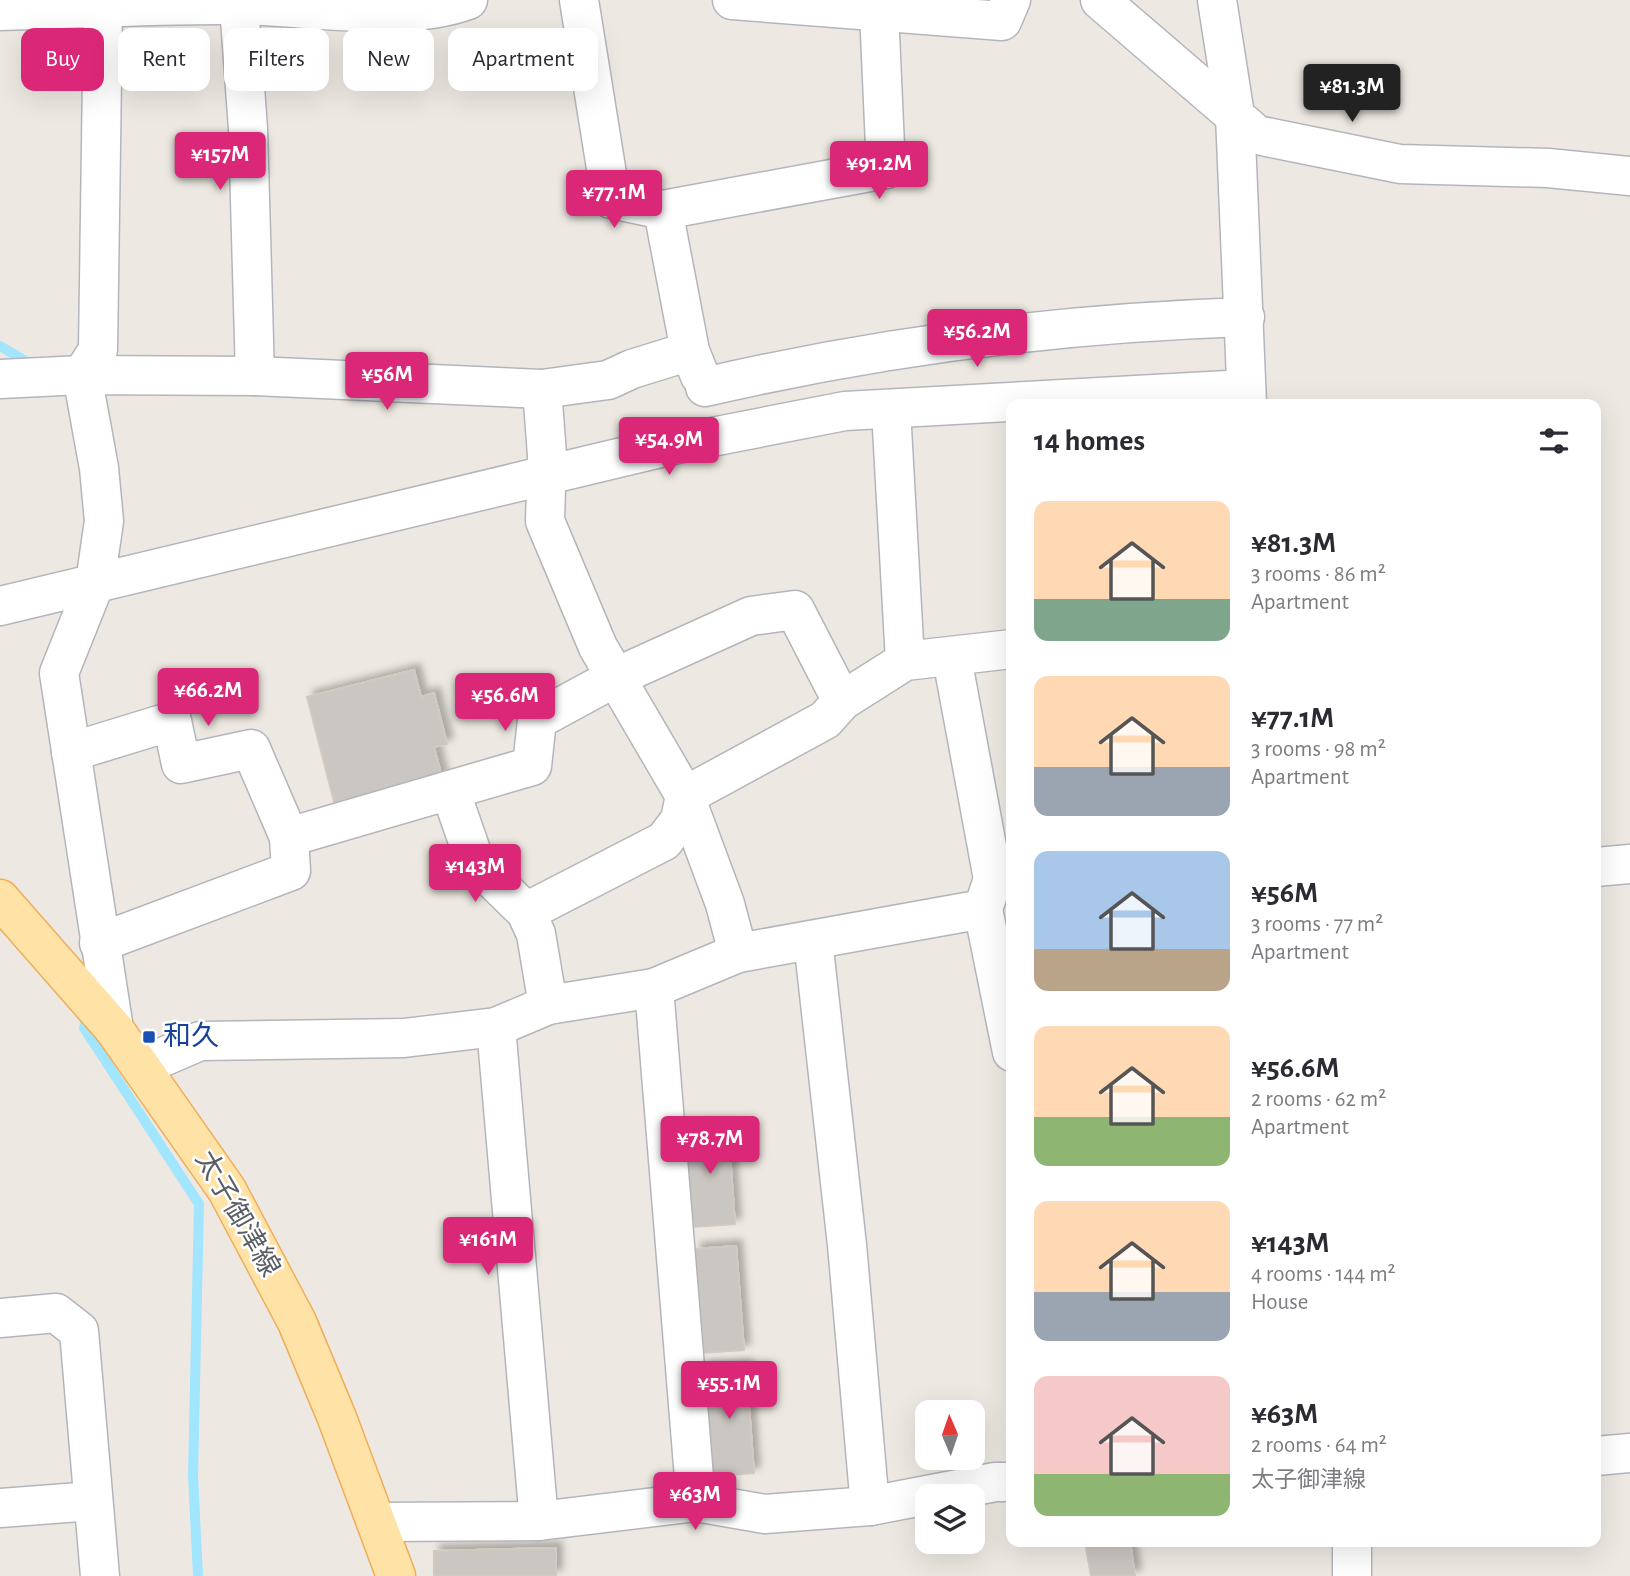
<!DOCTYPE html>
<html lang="en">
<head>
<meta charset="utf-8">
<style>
  :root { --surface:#fff; --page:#f7f7f7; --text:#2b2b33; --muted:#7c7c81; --accent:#db2777 }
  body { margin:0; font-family:"Alegreya Sans","Noto Sans JP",sans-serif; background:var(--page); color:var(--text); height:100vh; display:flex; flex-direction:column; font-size:26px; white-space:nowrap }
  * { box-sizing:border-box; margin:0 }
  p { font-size:23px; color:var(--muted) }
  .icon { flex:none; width:38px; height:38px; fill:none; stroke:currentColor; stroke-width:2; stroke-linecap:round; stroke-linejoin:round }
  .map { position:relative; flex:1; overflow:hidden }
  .drawer { position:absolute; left:1006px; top:399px; width:595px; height:1148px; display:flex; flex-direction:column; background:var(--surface); border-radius:14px; box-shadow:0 7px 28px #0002 }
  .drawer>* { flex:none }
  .top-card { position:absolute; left:21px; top:28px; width:665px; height:63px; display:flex; gap:14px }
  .needle { width:46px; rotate:358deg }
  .fabs { position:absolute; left:915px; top:1400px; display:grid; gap:14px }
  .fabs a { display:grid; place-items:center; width:70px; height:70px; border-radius:14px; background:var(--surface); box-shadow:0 7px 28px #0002; font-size:35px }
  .price { position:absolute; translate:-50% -60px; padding:0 16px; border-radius:7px; background:var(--accent); color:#fff; font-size:23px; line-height:46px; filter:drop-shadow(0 2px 4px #0008) }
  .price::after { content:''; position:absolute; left:50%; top:42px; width:21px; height:16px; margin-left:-10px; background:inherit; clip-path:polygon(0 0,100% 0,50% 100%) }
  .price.on { background:#222; color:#fff }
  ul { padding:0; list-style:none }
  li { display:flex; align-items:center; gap:21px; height:175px; padding:0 28px }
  li span { display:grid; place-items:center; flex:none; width:196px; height:140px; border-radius:14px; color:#555 }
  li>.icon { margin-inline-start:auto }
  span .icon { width:84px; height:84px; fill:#fffc; stroke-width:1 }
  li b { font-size:30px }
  h2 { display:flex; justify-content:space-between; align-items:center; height:84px; padding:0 28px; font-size:30px }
  .pill { padding:0 24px; border-radius:14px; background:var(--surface); box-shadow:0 7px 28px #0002; font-size:24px; line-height:63px }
  .pill.on { background:var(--accent); color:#fff }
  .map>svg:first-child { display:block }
</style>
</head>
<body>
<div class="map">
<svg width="1630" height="1576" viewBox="0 0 1630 1576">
  <defs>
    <filter id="shadow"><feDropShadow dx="6" dy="-6" stdDeviation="3.5" flood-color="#0004"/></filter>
  </defs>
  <rect width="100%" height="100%" fill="#ede9e2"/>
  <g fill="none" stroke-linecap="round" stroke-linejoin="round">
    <g stroke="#a1e5fe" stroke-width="10">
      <polyline points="0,346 34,366"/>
      <polyline points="89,1012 84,1028 199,1204 193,1476 198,1576"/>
    </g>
  </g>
  <g fill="#cac6c1" stroke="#d2c9c0" stroke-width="2" filter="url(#shadow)">
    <polygon points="414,670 421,697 434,693 447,744 434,747 444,786 337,813 307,697"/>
    <polygon points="728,1126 735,1224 692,1227 684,1129"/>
    <polygon points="736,1246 744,1350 702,1353 695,1249"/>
    <polygon points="746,1366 754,1473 712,1476 704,1369"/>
    <polygon points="1085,1542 1130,1542 1135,1576 1091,1576"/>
    <polygon points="556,1548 556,1576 434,1576 434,1551"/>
  </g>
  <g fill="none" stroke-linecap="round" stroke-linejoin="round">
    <defs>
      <g id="street">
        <polyline points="579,0 611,199 663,210 690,351 700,376"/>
        <polyline points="732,0 1002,21 1011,0"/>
        <polyline points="1100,0 1257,135 1400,164 1548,168 1630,176"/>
        <polyline points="1217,0 1235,115 1247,404"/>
        <polyline points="239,5 248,129 255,376"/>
        <polyline points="103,8 98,350 82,375 99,468 104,521 95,583 59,673 114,1029"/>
        <path d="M0 11C80 9 160 4 240 5 308 6 404 24 468 0"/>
        <polyline points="663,210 886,169 879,11"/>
        <polyline points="0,379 82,375 255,376 542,389 608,380 632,369 690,351"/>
        <path d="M705 387C882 346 1063 323 1245 317"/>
        <polyline points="542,389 547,455 545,521 598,647 685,796 725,904 738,953"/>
        <polyline points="891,410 905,661"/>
        <polyline points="0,606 681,443 845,411 1246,389"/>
        <polyline points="952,658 993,879"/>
        <polyline points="71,752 172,721 181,764 251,749 289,837"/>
        <polyline points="450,790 475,862 526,912 536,934 548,1005"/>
        <polyline points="1596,867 1630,864"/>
        <polyline points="983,909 1012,1052"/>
        <polyline points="526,912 664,841 680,820 685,796 825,720 842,701 905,661 1012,649"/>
        <polyline points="813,940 847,1245 870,1506"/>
        <polyline points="99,943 291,871 289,837 532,766 537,720 616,677 751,616 795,610 842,701"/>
        <polyline points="654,988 696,1502"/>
        <polyline points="496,1027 539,1521"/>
        <polyline points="142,1066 200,1041 404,1038 496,1027 548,1005 654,988 738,953 983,909 993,879 1012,880"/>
        <polyline points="0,1318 56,1313 79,1331 100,1576"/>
        <polyline points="1596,1456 1630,1453"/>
        <polyline points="0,1508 93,1501"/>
        <polyline points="376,1522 539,1521 696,1502 765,1514 870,1506 995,1482 1012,1482"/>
        <polyline points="1352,1576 1352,1542"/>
      </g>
      <polyline id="primary" points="0,899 114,1029 227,1190 297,1322 337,1418 396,1576"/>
    </defs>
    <use href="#street" stroke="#b3b6b9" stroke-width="41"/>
    <use href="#primary" stroke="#f0ad58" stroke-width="41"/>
    <use href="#street" stroke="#fff" stroke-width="38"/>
    <use href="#primary" stroke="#fee2a6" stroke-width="38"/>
  </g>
  <rect fill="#1a4fb4" stroke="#fff" stroke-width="2.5" x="142" y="1030" width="14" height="14" rx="3.5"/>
  <g text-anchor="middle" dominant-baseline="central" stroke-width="5" stroke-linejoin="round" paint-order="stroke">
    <g font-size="28" fill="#164399" stroke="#fff" text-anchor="start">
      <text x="163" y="1037">和久</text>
    </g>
    <g font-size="28" fill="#5a5f63" stroke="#fff">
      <text transform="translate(237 1214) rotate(60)">太子御津線</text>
    </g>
  </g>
</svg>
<div class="fabs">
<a><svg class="needle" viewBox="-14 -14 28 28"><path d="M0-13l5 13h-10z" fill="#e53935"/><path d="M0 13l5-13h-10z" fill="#7c7c81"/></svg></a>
<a><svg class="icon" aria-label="layers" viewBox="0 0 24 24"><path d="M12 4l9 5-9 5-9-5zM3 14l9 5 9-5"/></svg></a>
</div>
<b class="price on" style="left:1352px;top:124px">¥81.3M</b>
<b class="price" style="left:220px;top:192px">¥157M</b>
<b class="price" style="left:879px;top:201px">¥91.2M</b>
<b class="price" style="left:614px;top:230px">¥77.1M</b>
<b class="price" style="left:977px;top:369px">¥56.2M</b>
<b class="price" style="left:387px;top:412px">¥56M</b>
<b class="price" style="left:669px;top:477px">¥54.9M</b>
<b class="price" style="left:208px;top:728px">¥66.2M</b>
<b class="price" style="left:505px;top:733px">¥56.6M</b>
<b class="price" style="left:475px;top:904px">¥143M</b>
<b class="price" style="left:710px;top:1176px">¥78.7M</b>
<b class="price" style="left:488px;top:1277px">¥161M</b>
<b class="price" style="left:729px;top:1421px">¥55.1M</b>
<b class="price" style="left:695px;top:1532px">¥63M</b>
<div class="top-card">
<a class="pill on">Buy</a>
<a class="pill">Rent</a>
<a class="pill">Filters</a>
<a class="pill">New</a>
<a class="pill">Apartment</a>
</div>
<section class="drawer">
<h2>14 homes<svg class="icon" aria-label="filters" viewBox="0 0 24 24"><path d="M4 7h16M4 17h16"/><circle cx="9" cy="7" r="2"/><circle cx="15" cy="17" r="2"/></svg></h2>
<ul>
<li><span style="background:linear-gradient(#ffd9b3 70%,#7fa58c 0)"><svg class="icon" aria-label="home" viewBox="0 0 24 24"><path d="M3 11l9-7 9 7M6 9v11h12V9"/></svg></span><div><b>¥81.3M</b><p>3 rooms · 86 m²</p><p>Apartment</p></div></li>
<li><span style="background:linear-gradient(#ffd9b3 65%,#9aa5b1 0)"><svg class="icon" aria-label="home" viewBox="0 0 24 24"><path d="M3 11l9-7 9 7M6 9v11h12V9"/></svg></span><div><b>¥77.1M</b><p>3 rooms · 98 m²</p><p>Apartment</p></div></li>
<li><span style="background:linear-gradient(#a9c7e8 70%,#b9a48a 0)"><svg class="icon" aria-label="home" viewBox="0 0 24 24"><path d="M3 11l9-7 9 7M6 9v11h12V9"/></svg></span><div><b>¥56M</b><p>3 rooms · 77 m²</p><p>Apartment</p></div></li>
<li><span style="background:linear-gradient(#ffd9b3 65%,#8fb573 0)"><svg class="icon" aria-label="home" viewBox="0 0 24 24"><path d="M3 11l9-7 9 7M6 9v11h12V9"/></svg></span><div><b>¥56.6M</b><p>2 rooms · 62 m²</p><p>Apartment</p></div></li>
<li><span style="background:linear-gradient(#ffd9b3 65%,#9aa5b1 0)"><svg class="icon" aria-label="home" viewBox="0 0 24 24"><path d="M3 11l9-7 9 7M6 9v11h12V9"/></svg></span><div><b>¥143M</b><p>4 rooms · 144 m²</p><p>House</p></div></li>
<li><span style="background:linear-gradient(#f6c9c9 70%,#8fb573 0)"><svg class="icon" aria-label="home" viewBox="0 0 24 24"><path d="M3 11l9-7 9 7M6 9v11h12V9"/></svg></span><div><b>¥63M</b><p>2 rooms · 64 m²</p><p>太子御津線</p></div></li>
</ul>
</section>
</div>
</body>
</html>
